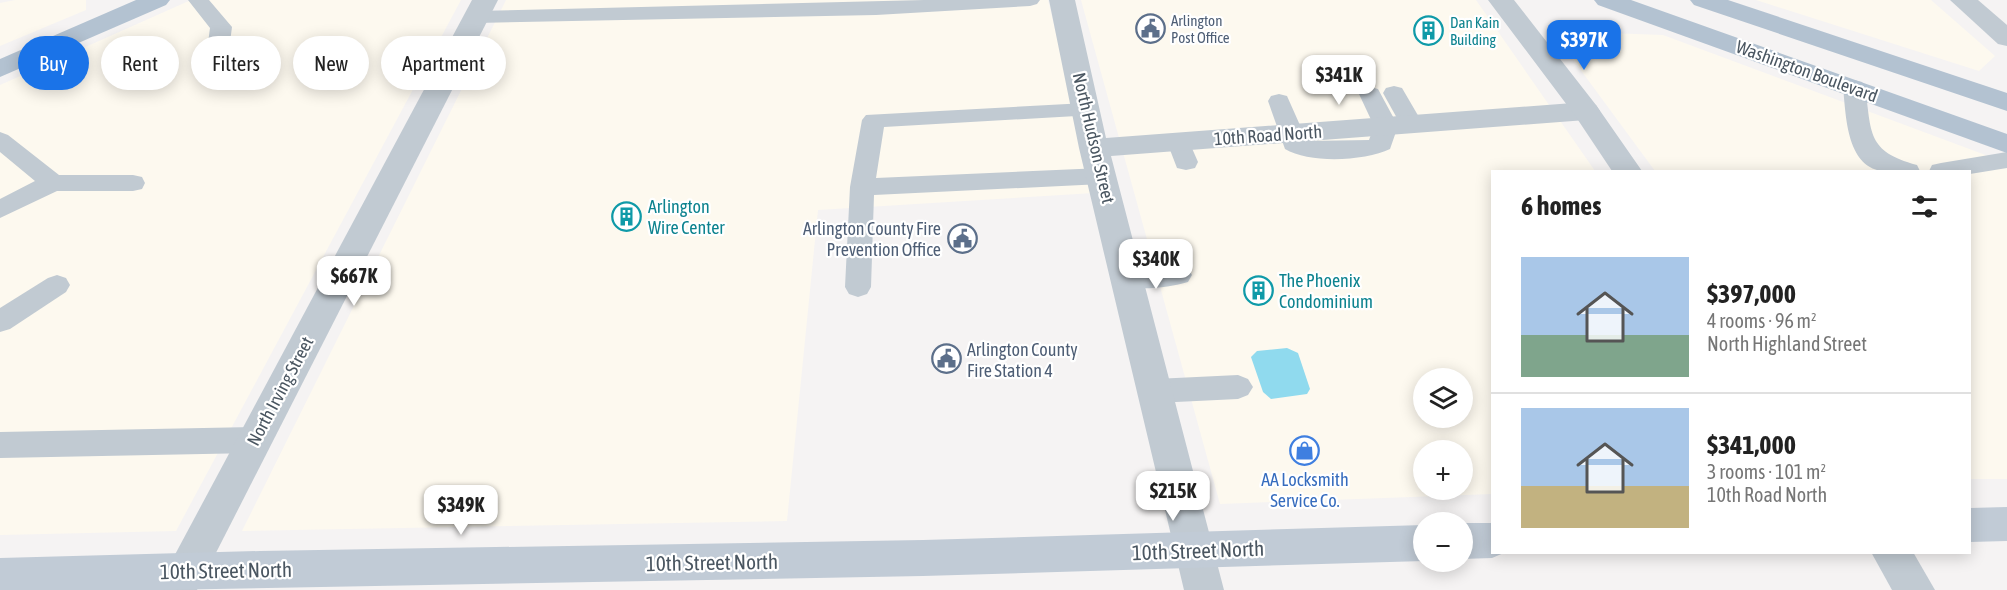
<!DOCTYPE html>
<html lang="en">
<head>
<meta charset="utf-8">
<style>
  :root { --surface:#fff; --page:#f2f2f2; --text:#222; --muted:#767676; --line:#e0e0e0; --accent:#1a73e8 }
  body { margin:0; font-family:"Asap Condensed",sans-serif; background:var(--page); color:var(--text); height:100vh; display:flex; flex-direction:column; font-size:22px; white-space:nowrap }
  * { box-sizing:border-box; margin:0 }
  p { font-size:20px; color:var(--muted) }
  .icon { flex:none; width:33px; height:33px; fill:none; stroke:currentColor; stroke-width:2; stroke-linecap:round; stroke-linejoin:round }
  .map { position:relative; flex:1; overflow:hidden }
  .panel { position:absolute; left:1491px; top:170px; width:480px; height:384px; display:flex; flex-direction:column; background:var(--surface); border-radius:0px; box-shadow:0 3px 15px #0003 }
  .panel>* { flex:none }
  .guide { position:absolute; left:18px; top:36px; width:570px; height:54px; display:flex; gap:12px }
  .buttons { position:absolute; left:1413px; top:368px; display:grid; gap:12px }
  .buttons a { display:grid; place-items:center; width:60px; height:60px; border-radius:50%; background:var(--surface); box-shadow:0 3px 15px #0003; font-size:30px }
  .price { position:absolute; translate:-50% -51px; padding:0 14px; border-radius:12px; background:#fff; color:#222; font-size:20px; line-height:39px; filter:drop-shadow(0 2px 3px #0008) }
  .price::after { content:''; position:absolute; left:50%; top:36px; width:18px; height:14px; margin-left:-9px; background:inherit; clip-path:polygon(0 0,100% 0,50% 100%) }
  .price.active { background:var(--accent); color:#fff }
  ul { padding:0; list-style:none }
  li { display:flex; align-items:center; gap:18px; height:150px; padding:0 30px }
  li+li { border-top:2px solid var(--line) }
  li span { display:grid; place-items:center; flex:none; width:168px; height:120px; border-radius:0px; color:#555 }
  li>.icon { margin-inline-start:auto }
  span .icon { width:72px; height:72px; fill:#fffc; stroke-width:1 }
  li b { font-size:26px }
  h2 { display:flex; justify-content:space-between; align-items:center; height:72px; padding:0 30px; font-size:26px }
  .chip { padding:0 21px; border-radius:27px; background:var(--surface); box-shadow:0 3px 15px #0003; font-size:21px; line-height:54px }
  .chip.active { background:var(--accent); color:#fff }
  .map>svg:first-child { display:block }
</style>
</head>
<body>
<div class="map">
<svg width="2007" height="590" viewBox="0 0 2007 590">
  <rect width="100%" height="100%" fill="#f5f3f3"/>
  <g fill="#fdf9ef" fill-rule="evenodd">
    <polygon points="15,0 86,0 86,10 0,46 0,3"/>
    <polygon points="191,0 461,0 176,531 0,535 0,85"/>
    <polygon points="506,0 1048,0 1094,193 818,210 787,521 242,531"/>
    <path d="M1081 0H1476L1595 171H1492V494L1220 504ZM1424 378H1462V417H1424ZM1424 450H1462V489H1424Z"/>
    <polygon points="1756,0 1931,0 1995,56 1979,71"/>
    <polygon points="1552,31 1663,35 2007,163 2007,479 1970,479 1970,171 1655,171"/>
  </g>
  <polygon fill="#90daee" points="1287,348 1298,353 1310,389 1307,394 1271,399 1263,392 1251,357 1257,351"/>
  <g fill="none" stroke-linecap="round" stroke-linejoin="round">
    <g fill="#c1cad2" fill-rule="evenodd">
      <polygon points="188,0 209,0 232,27 226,72 223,77 215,79 207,77 204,72 210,28"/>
      <polygon points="924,0 1040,0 1037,4 1030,6 876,15 476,23 469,21 466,17 469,13 476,11"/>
      <path d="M1854 80 1862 82 1865 87C1872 133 1866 151 1917 165L1920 171C1908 171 1894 173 1882 171 1846 166 1846 114 1843 87L1846 82Z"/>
      <polygon points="1394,86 1402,88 1423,124 1419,129 1411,131 1403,129 1383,93 1386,88"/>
      <path d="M1370 87 1378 89 1398 126 1390 149C1365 161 1310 164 1285 149L1268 101 1271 96 1279 94 1287 96 1307 141 1369 140 1374 126 1359 94 1362 89Z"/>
      <polygon points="1086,103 1094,105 1097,110 1094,115 884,127 876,178 1102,168 1111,170 1114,176 1111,182 1102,184 874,195 871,287 867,294 858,297 849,294 845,287 850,187 862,120 866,115"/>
      <polygon points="0,132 8,135 59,175 133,175 142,177 145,183 142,189 133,191 57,191 0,218 0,199 35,181 0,152"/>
      <polygon points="1179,134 1187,137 1198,162 1195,168 1186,170 1177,168 1167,142 1171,137"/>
      <polygon points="2007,152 2007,168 1970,174 1970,171 1929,171 1932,165 1941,163"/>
      <path d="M1179 265 1188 268 1192 275 1188 282C1169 288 1137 291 1118 285L1114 278 1118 271 1127 268Z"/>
      <polygon points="57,275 66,278 70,285 66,292 10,329 0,332 0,308 48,278"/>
      <polygon points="1238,375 1248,379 1253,387 1248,395 1238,399 1155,403 1145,399 1140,391 1145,383 1155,379"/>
      <polygon points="254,427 265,431 269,440 265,449 254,453 0,458 0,432"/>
    </g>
    <g fill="#c1cad2" fill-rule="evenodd">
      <polygon points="472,0 498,0 197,590 156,590"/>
      <polygon points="1049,0 1075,0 1106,138 1586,102 1596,105 1600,111 1596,117 1586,120 1111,156 1224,590 1184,590 1079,148"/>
      <polygon points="1950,0 1978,0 2007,25 2007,46 1998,44"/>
    </g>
    <g fill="#c1cad2" fill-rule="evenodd">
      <polygon points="1488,0 1514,0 1596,105 1642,171 1612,171 1576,117"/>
      <polygon points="1871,552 1913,552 1935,590 1892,590"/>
    </g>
    <g fill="#c1cbd6" fill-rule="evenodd">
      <polygon points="2007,507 2007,541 1970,542 1970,508"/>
      <polygon points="1462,523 1492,523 1492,552 1506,552 1492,558 1462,559"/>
      <polygon points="1424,525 1424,561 923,576 161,590 0,590 0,558 260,551 923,540"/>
    </g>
    <g fill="#b3c2d1" fill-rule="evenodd">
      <polygon points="136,0 170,0 166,5 0,77 0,59"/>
      <polygon points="1594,0 1631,0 2007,134 2007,153 1598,5"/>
      <polygon points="1690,0 1728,0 2007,93 2007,111 1694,5"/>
    </g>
  </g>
  <defs>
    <symbol id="civic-ring" viewBox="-11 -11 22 22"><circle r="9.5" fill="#fff" stroke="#5c6f8a" stroke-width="1.5"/><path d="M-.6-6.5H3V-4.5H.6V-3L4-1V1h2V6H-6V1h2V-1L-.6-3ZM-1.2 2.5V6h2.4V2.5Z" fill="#5c6f8a"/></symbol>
    <symbol id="building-ring" viewBox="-11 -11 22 22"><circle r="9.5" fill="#fff" stroke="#0f9aa8" stroke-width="1.5"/><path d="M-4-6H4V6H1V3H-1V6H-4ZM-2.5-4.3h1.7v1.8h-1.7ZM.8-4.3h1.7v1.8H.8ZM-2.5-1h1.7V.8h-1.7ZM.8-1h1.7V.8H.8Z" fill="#0f9aa8"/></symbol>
    <symbol id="shop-ring" viewBox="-11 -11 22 22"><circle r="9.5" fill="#fff" stroke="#3f7fe0" stroke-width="1.5"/><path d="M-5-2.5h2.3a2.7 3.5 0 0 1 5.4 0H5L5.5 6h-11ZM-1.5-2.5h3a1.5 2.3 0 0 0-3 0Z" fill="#3f7fe0"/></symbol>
  </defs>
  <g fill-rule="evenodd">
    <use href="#civic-ring" x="1134" y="12" width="33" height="33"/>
    <use href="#building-ring" x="1412" y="14" width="33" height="33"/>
    <use href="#building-ring" x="610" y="200" width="33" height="33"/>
    <use href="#civic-ring" x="946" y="222" width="33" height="33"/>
    <use href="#building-ring" x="1242" y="274" width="33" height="33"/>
    <use href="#civic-ring" x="930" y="342" width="33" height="33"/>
    <use href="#shop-ring" x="1288" y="434" width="33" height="33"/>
  </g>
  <g text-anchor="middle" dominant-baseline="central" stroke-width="4.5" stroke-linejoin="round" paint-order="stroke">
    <g font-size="15" fill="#4e5e75" stroke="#fff" text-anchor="start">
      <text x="1171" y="20">Arlington<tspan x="1171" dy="17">Post Office</tspan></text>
    </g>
    <g font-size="15" fill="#0d838f" stroke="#fff" text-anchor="start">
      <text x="1450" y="22">Dan Kain<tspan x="1450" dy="17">Building</tspan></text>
    </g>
    <g font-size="18" fill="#4a5661" stroke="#fff">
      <text transform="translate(1807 71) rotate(20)">Washington Boulevard</text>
      <text transform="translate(1268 135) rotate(-4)">10th Road North</text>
      <text transform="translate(1094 138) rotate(77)">North Hudson Street</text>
      <text transform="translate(280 391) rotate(-62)">North Irving Street</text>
    </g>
    <g font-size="18" fill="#0d838f" stroke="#fff" text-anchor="start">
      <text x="648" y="206">Arlington<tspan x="648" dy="21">Wire Center</tspan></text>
      <text x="1279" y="280">The Phoenix<tspan x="1279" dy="21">Condominium</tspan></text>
    </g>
    <g font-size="18" fill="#4e5e75" stroke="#fff" text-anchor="end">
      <text x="941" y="228">Arlington County Fire<tspan x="941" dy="21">Prevention Office</tspan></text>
      <text x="967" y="349" text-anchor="start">Arlington County<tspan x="967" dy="21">Fire Station 4</tspan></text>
    </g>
    <g font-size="18" fill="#366cbe" stroke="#fff">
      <text x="1305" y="479">AA Locksmith<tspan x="1305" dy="21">Service Co.</tspan></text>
    </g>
    <g font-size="21" fill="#4a5661" stroke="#fff">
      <text transform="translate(1198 550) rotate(-2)">10th Street North</text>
      <text transform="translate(712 562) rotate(-1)">10th Street North</text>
      <text transform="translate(226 570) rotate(-1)">10th Street North</text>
    </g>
  </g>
</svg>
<div class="buttons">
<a><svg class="icon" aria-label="layers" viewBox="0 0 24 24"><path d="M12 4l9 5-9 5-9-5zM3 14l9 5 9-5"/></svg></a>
<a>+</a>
<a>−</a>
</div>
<b class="price active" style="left:1584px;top:71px">$397K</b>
<b class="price" style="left:1339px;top:106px">$341K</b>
<b class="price" style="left:1156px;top:290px">$340K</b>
<b class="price" style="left:354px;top:307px">$667K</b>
<b class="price" style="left:1173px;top:522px">$215K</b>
<b class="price" style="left:461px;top:536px">$349K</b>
<div class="guide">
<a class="chip active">Buy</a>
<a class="chip">Rent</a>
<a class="chip">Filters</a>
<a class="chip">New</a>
<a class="chip">Apartment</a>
</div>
<section class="panel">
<h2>6 homes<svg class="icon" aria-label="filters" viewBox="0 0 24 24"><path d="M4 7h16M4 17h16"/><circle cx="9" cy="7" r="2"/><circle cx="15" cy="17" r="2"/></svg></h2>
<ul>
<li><span style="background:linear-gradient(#a9c7e8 65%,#7fa58c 0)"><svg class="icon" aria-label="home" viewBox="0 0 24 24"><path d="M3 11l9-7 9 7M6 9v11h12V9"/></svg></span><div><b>$397,000</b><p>4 rooms · 96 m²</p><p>North Highland Street</p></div></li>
<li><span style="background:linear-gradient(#a9c7e8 65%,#c2b280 0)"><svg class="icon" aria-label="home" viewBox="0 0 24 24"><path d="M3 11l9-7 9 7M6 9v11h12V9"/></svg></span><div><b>$341,000</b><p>3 rooms · 101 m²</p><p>10th Road North</p></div></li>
</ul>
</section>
</div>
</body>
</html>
